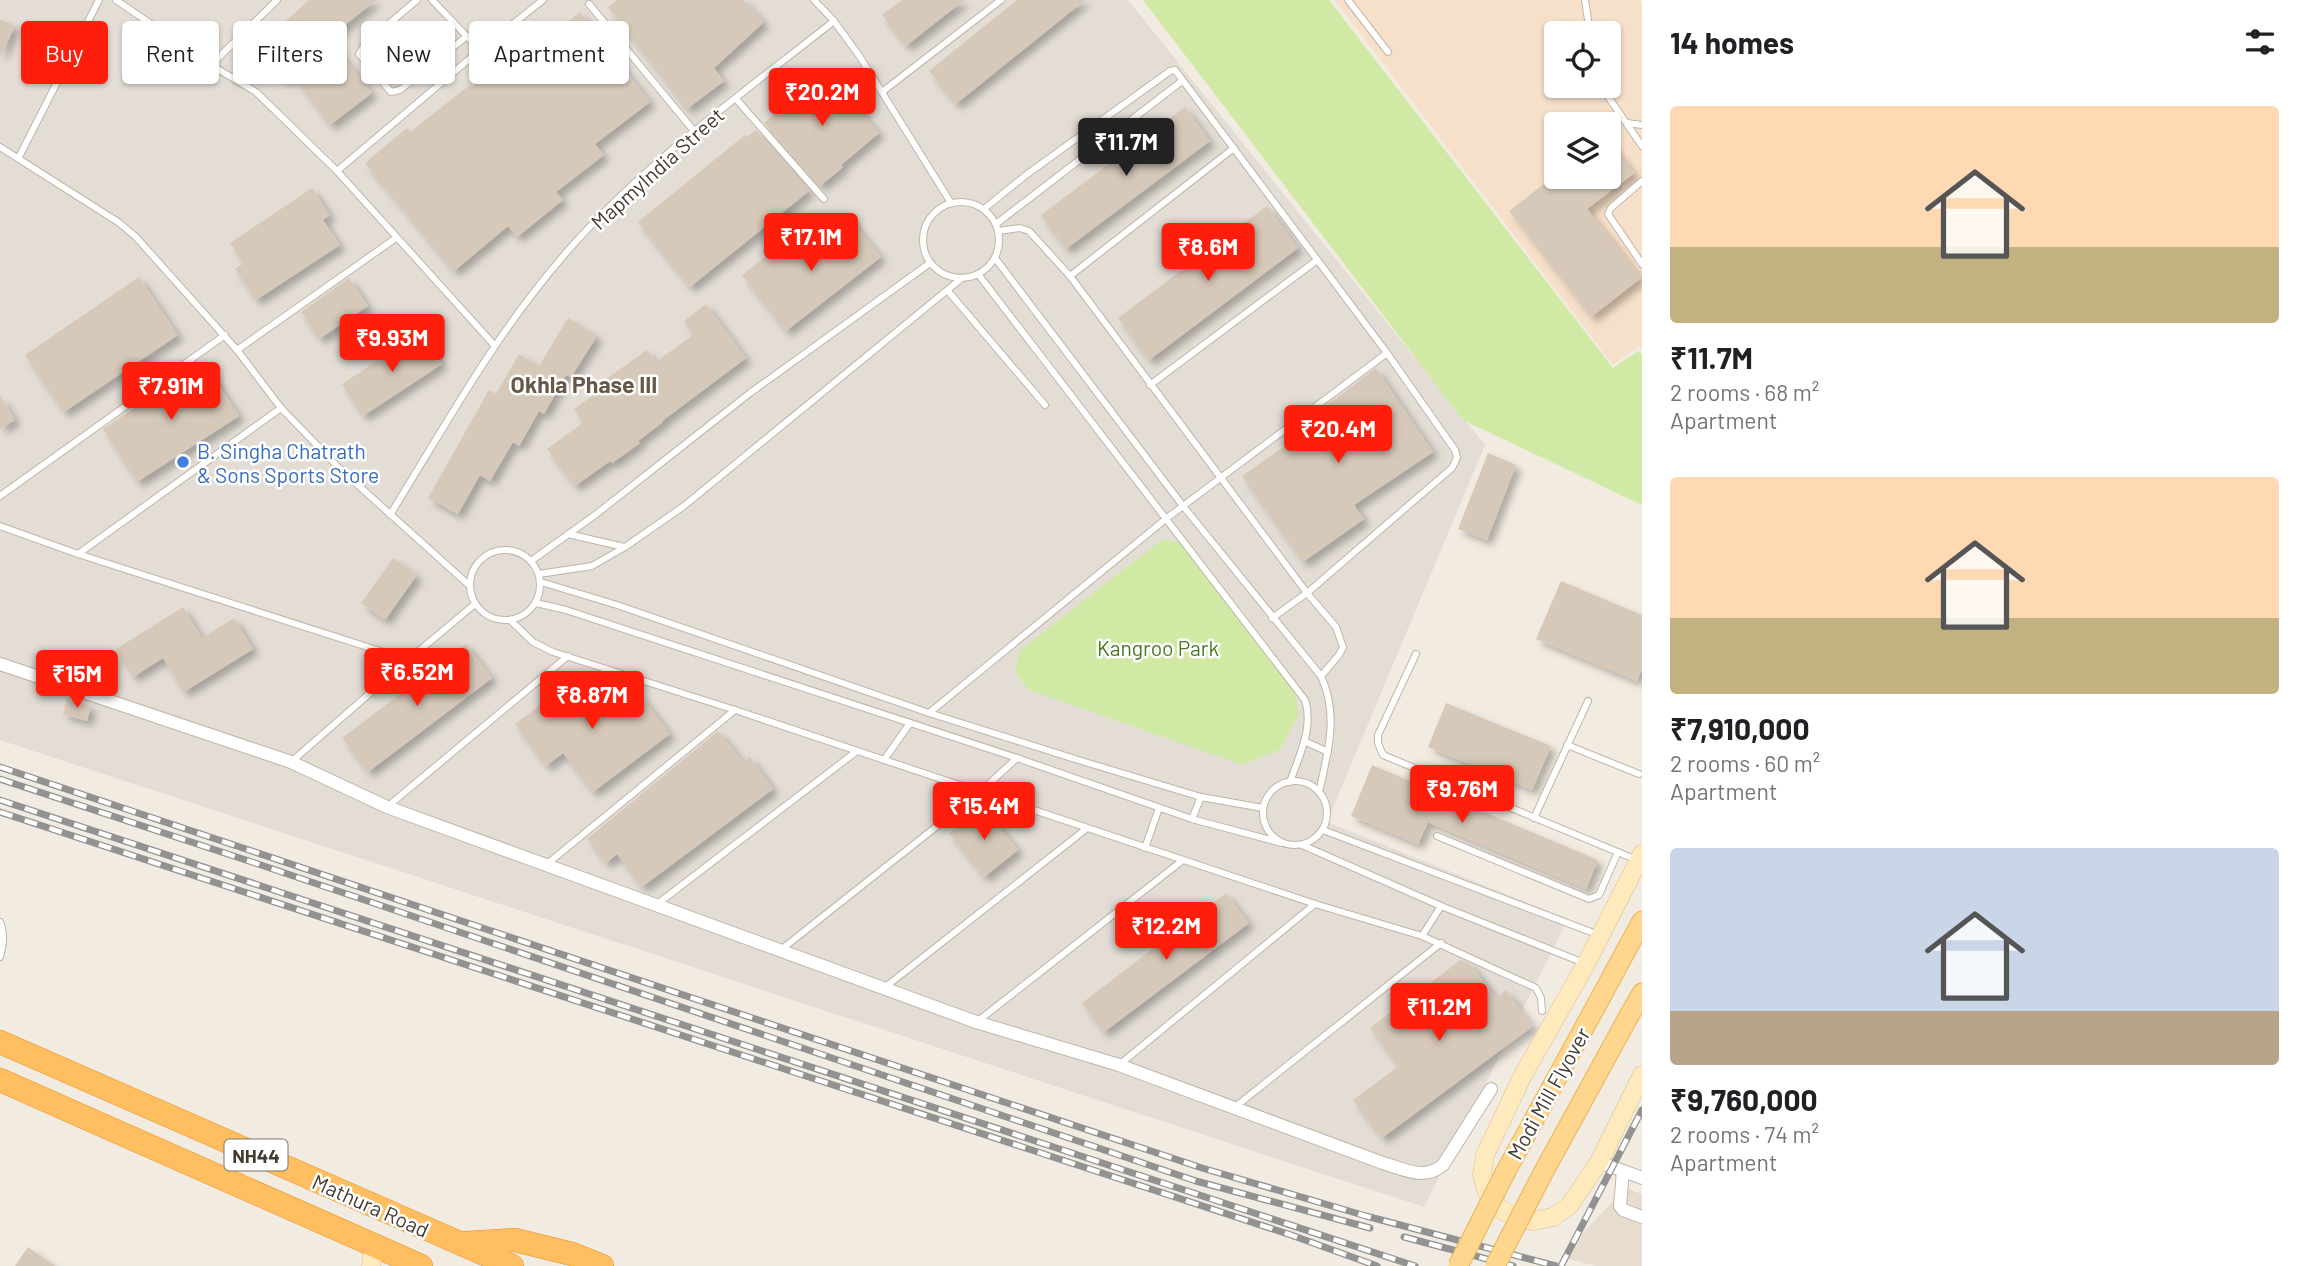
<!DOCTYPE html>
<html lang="en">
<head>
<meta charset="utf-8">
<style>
  :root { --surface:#fff; --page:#f2f2f2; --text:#202124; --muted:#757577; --accent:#ff1d0b }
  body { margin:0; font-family:Barlow,sans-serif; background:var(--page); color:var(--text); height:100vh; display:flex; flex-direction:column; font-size:26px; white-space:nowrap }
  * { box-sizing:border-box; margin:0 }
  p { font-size:23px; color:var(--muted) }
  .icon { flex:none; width:38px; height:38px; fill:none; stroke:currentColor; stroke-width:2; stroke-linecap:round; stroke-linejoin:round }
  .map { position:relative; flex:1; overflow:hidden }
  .drawer { display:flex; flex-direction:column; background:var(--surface); width:665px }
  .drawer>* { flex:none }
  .guide { position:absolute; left:21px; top:21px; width:665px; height:63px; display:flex; gap:14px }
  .controls { position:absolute; left:1544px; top:21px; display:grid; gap:14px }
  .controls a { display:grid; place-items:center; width:77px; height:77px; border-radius:7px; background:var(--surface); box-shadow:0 2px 5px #0004; font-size:35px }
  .price { position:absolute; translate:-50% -60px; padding:0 16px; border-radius:7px; background:var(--accent); color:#fff; font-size:23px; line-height:46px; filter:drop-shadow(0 2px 4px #0008) }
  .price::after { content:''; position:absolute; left:50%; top:42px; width:21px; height:16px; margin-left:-10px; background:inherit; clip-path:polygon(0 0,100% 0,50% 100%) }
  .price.active { background:#222; color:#fff }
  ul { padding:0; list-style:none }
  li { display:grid; align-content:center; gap:14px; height:371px; padding:0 28px }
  li span { display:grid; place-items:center; height:217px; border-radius:7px; color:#555 }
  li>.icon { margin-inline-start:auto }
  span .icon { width:126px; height:126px; fill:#fffc; stroke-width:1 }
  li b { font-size:30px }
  h2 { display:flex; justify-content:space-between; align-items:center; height:84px; padding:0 28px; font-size:30px }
  .chip { padding:0 24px; border-radius:7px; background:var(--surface); box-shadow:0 2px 5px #0004; font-size:24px; line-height:63px }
  .chip.active { background:var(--accent); color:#fff }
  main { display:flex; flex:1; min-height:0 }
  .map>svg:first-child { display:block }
</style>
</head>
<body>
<main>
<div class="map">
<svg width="1642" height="1266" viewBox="0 0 1642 1266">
  <defs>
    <filter id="shadow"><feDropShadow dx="5.5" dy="5.5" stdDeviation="3.5" flood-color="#0004"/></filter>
  </defs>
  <rect width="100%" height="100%" fill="#f2ebe1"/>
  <polygon fill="#e6ddce" points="1625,1188 1642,1194 1642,1266 1596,1266 1561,1257"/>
  <path fill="#f7e0c9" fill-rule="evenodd" d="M1335 0H1640L1642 6V348L1640 346 1613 365ZM1556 33H1608V86H1556ZM1556 124H1608V177H1556Z"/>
  <polygon fill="#e3ddd6" points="0,0 1128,0 1485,445 1327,822 1568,919 1424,1207 0,740"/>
  <g fill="#d0eaa6">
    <polygon points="1143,0 1329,0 1613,368 1638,351 1642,354 1642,505 1463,420"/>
    <polygon points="1163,539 1184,544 1294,692 1299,715 1280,749 1243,765 1029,690 1015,672 1019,651"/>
  </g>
  <g fill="#d7c9b9" filter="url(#shadow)">
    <polygon points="309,0 376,0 334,34 335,35 330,40 372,93 330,125 292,74 285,80 256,48"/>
    <polygon points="617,0 743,0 764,22 714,68 724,81 687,109 608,7"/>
    <polygon points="902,0 964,0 906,46 882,15"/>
    <polygon points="1017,0 1085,0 956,104 929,71"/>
    <polygon points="580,12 650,102 595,144 604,155 556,192 563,200 517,237 508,226 454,271 365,163 407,128 410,132 471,84 472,86 521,48 526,55"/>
    <polygon points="0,19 15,26 0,57"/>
    <polygon points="826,69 879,133 841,165 843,167 820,186 764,123"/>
    <polygon points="1185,107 1210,141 1066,249 1041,215"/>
    <polygon points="756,130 809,191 690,287 638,222 745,135 747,137"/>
    <polygon points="1608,140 1634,173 1587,209 1641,278 1591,317 1509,211 1553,177 1608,177"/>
    <polygon points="312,188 330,215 323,220 340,245 256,300 235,269 244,263 230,243"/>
    <polygon points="1267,206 1298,248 1149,360 1118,318"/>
    <polygon points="848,216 881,257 786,331 742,275 780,246 789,257 797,251 799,255"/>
    <polygon points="139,277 178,335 64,412 25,355"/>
    <polygon points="349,278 368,306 319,339 301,312"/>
    <polygon points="706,304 746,358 662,421 663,422 638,441 640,443 612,463 610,461 575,486 547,449 583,423 574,409 605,387 602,382 647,350 656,362 693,335 684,321"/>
    <polygon points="568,318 597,336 571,377 566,375 544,414 539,411 519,446 513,442 490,481 480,475 458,514 428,498 489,390 496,394 519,354 539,366"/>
    <polygon points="421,332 442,364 363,416 342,384"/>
    <polygon points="204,362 239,416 137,482 103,429"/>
    <polygon points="1376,368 1433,452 1354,505 1364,519 1303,562 1242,476 1314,426 1309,419"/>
    <polygon points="0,395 15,420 0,429"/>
    <polygon points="1488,453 1516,465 1487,540 1458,529"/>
    <polygon points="393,558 417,575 385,620 361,603"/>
    <polygon points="1561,581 1642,615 1642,669 1637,681 1536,639"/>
    <polygon points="183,607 202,638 234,618 253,649 184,692 163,658 133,677 116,649"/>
    <polygon points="466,644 492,678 368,772 342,738"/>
    <polygon points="588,670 618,710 640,694 670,734 593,792 563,753 546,766 515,724"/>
    <polygon points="67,699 91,706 87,721 63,714"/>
    <polygon points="1446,703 1551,746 1532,790 1428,747"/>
    <polygon points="718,731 743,762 750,757 773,789 642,887 617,854 606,863 587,839"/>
    <polygon points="1372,765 1598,860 1586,889 1428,822 1418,844 1351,816"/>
    <polygon points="983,806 1018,850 984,877 949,833"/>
    <polygon points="1226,893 1249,923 1104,1032 1082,1003"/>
    <polygon points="1461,960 1471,965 1496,998 1506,990 1533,1026 1382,1138 1353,1100 1399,1066 1370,1028"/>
    <polygon points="28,1247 55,1266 15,1266"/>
  </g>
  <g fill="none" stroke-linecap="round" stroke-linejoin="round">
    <defs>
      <g id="lane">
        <polyline points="116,0 211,65 256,92 337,171 495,346"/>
        <polyline points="417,0 365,44 359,54 391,92 400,90 467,36"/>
        <polyline points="432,0 480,50"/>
        <polyline points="814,0 834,21 860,57 951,203"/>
        <polyline points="1348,0 1388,52"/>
        <polyline points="1585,0 1590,33"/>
        <polyline points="589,4 694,131"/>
        <polyline points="211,65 277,0"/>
        <polyline points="1604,86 1607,95 1642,146"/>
        <polyline points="882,92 1001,0"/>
        <polyline points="736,99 824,199"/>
        <polyline points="1627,123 1642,125"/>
        <polyline points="0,147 118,222 135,236 237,350 281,408 339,468 470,586"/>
        <polyline points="19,157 99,0"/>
        <polyline points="337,171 480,50 543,0"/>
        <polyline points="1642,181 1611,208 1608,214 1642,264"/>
        <circle cx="961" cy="240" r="38"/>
        <polyline points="984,209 1026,175 1170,71 1175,70 1387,353 1455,450 1457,458 1452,468 1307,593 1272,618"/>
        <polyline points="996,224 1182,81"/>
        <polyline points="998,231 1020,228 1029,231 1070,276 1307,593 1336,627 1343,647 1339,655 1321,676"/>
        <path d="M995 258 1183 506 1321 676C1339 715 1328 752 1319 792"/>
        <path d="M978 274 1305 700C1314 727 1299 756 1290 782"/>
        <polyline points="1070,276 1234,148"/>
        <polyline points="948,291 1045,405"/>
        <polyline points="237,350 396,238"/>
        <polyline points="1150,385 1316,261"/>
        <polyline points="0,496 225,335"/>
        <path d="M390 515C445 426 496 333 565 254 643 164 742 94 834 21"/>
        <polyline points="0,526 78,554 408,660"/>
        <polyline points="568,534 624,547"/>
        <circle cx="505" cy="585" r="35"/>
        <polyline points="78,554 281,408"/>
        <polyline points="531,561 595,515 750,393 930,263"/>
        <polyline points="539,574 592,566 625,547 684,506 962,278"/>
        <polyline points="541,582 617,605 929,713 1088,763 1201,797 1263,808"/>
        <polyline points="536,603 566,610 1017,758 1192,819 1282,843"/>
        <polyline points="510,620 533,642 553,652 735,710 1315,904 1422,936 1536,988 1541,998 1542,1011"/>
        <polyline points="1416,654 1378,735 1378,743 1383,755 1637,860"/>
        <polyline points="929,713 1167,518 1387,353"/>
        <polyline points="1304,741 1328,752"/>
        <polyline points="1567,745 1639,774"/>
        <polyline points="884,760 910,723"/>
        <polyline points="291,762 408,660 475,604"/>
        <circle cx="1295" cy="813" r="32"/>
        <polyline points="387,807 568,656"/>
        <polyline points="1534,818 1588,701"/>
        <polyline points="1192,819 1201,797"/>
        <polyline points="1323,830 1599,935"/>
        <polyline points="1437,836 1589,899 1599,895 1618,852"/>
        <polyline points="1302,845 1441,906 1584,963"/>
        <polyline points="1145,848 1159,808"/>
        <polyline points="547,864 735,710"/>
        <polyline points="656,905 857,751"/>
        <path d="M0 922C5 934 3 945 0 957"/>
        <polyline points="1422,936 1441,906"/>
        <polyline points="782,949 980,792 1017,758"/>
        <polyline points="884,988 1086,829"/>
        <polyline points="978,1021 1183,860"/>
        <polyline points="1119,1065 1315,904"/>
        <polyline points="1235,1107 1441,943"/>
      </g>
      <g id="street">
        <path d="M0 664 291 762 387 807 656 905 976 1022 1119 1065 1383 1163C1404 1169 1424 1181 1443 1165L1491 1089"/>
        <polyline points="1599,1162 1642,1178"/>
        <polyline points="1623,1171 1620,1206 1623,1210 1642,1217"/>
      </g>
      <g id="secondary">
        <polyline points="1642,854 1586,964 1523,1075 1485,1155 1482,1174 1487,1193 1499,1208 1515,1218 1534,1221 1553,1217 1569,1206 1599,1162 1642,1075"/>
        <polyline points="371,1266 374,1245"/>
      </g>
      <g id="primary">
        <polyline points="1602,995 1642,921"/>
        <polyline points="1630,1014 1642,993"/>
      </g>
      <g id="highway">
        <polyline points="0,1042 512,1266"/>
        <polyline points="0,1080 421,1266"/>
        <polyline points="466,1243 515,1240 572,1254 602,1266"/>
      </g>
    </defs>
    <use href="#lane" stroke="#c0b5a6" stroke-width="8"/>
    <use href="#street" stroke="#c0b5a6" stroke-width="14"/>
    <use href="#secondary" stroke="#d8c08f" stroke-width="19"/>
    <use href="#primary" stroke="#ebb356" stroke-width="21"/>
    <use href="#highway" stroke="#e79125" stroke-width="24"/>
    <use href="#lane" stroke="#fff" stroke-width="6"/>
    <use href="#street" stroke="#fff" stroke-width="12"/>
    <use href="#secondary" stroke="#ffeabe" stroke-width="18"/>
    <use href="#primary" stroke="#ffd68d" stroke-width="19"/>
    <use href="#highway" stroke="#ffbe5f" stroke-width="23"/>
    <defs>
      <g id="rail">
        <polyline points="0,767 1202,1168 1366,1216 1556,1266"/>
        <polyline points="0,779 255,863 1196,1181 1370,1228"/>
        <polyline points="0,800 1415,1266"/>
        <polyline points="0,812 1291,1235 1377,1266"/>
        <polyline points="1404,1237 1513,1266"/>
        <polyline points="1561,1266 1642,1110"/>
      </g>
    </defs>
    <use href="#rail" stroke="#929292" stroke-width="7"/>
    <use href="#rail" stroke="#fff" stroke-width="4.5" stroke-dasharray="13" stroke-linecap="butt"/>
    <defs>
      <g id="primary-bridge">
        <polyline points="1458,1266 1506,1171 1602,995"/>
        <polyline points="1495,1266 1543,1173 1630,1014"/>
      </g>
    </defs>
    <use href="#primary-bridge" stroke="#ebb356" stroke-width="21" stroke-linecap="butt"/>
    <use href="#primary-bridge" stroke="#ffd68d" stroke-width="19"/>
  </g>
  <circle fill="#3f7fe0" stroke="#fff" stroke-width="2.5" cx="183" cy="462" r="7"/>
  <g text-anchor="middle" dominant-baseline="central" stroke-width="5" stroke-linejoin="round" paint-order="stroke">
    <rect fill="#fff" stroke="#7b7670" stroke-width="2" x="224.5" y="1139.5" width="63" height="31" rx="5"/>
    <g font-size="19" font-weight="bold" fill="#433b32">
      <text x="256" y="1155">NH44</text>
    </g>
    <g font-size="21" fill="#433b32" stroke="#fff">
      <text transform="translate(657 168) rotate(-42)">MapmyIndia Street</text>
      <text transform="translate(1548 1093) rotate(-61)">Modi Mill Flyover</text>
      <text transform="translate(371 1205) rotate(24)">Mathura Road</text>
    </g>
    <g font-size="21" fill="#366cbe" stroke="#fff" text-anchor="start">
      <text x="197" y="450">B. Singha Chatrath<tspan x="197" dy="24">&amp; Sons Sports Store</tspan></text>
    </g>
    <g font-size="21" fill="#497822" stroke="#fff">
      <text x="1158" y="647">Kangroo Park</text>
    </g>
    <g font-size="23" font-weight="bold" fill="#675848" stroke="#fff">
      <text x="584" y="384">Okhla Phase III</text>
    </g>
  </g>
</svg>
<div class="controls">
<a><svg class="icon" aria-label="locate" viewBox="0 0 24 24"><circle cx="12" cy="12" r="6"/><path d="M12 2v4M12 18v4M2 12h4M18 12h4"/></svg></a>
<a><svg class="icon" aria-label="layers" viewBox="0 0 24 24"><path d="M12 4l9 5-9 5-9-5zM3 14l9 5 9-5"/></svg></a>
</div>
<b class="price" style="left:822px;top:128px">₹20.2M</b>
<b class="price active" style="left:1126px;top:178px">₹11.7M</b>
<b class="price" style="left:811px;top:273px">₹17.1M</b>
<b class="price" style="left:1208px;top:283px">₹8.6M</b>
<b class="price" style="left:392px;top:374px">₹9.93M</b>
<b class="price" style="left:171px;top:422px">₹7.91M</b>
<b class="price" style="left:1338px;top:465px">₹20.4M</b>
<b class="price" style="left:417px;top:708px">₹6.52M</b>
<b class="price" style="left:77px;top:710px">₹15M</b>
<b class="price" style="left:592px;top:731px">₹8.87M</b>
<b class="price" style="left:1462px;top:825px">₹9.76M</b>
<b class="price" style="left:984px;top:842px">₹15.4M</b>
<b class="price" style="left:1166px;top:962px">₹12.2M</b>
<b class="price" style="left:1439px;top:1043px">₹11.2M</b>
<div class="guide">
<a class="chip active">Buy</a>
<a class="chip">Rent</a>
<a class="chip">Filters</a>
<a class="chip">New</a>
<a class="chip">Apartment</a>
</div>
</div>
<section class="drawer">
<h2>14 homes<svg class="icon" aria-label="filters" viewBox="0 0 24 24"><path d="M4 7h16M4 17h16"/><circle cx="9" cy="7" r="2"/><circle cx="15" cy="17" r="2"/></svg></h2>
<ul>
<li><span style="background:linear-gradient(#ffd9b3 65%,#c2b280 0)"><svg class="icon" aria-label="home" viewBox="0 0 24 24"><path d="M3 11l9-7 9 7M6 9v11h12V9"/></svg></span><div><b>₹11.7M</b><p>2 rooms · 68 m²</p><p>Apartment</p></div></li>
<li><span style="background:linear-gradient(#ffd9b3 65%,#c2b280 0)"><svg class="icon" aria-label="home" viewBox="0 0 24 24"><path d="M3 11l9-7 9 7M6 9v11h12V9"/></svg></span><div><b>₹7,910,000</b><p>2 rooms · 60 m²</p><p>Apartment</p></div></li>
<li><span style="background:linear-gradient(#c9d6e8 75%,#b9a48a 0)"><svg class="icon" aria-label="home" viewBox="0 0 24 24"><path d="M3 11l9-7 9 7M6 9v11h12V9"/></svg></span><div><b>₹9,760,000</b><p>2 rooms · 74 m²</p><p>Apartment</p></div></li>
</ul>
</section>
</main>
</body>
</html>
